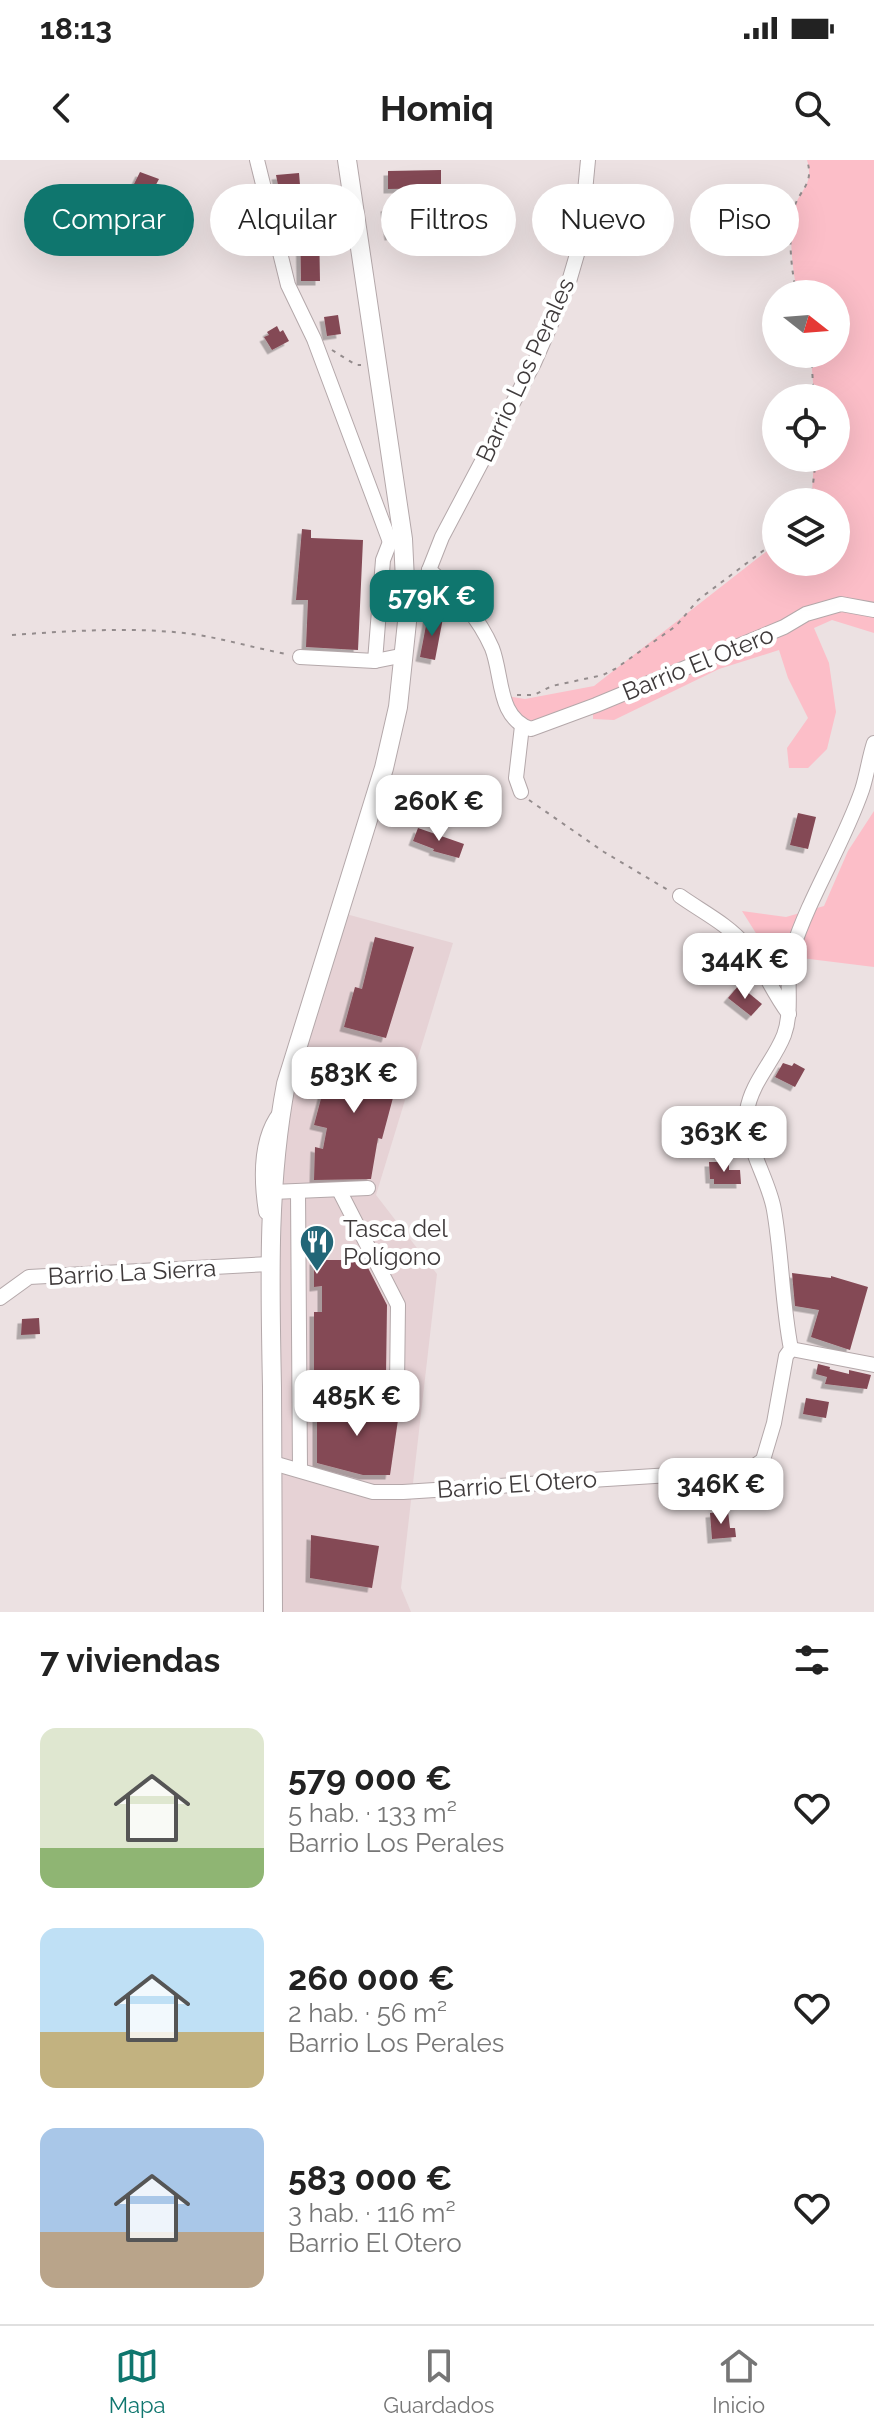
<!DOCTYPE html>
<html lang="es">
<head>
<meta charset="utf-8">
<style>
  :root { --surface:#fff; --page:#f6f6f6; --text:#222; --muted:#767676; --line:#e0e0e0; --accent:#0f766e }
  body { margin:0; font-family:Raleway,sans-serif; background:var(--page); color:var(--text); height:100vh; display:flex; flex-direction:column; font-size:30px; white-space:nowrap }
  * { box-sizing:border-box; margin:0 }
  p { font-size:26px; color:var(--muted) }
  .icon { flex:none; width:44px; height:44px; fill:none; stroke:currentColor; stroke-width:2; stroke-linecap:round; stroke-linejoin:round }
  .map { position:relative; height:1452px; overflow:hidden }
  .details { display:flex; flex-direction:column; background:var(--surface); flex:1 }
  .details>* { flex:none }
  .hud { position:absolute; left:24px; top:24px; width:826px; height:72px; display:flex; gap:16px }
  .needle { width:52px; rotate:107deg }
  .controls { position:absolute; left:762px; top:120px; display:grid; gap:16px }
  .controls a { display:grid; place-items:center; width:88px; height:88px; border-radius:50%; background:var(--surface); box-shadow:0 8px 32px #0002; font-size:40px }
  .price { position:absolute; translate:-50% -68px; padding:0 18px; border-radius:16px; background:#fff; color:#222; font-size:26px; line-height:52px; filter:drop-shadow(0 2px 4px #0008) }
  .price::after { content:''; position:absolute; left:50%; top:48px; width:24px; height:18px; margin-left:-12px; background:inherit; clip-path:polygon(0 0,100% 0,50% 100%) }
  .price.on { background:var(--accent); color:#fff }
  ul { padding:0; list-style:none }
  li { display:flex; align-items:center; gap:24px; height:200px; padding:0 40px }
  li span { display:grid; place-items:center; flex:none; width:224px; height:160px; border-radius:16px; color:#555 }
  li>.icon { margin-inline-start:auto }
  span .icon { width:96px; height:96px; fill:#fffc; stroke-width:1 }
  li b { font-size:34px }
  h2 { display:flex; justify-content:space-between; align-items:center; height:96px; padding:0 40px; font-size:34px }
  .chip { padding:0 28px; border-radius:36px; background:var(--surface); box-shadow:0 8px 32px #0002; font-size:28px; line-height:72px }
  .chip.on { background:var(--accent); color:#fff }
  .status { display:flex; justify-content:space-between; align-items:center; height:56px; padding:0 40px; background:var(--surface); direction:ltr }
  .status svg { height:22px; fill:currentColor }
  header { display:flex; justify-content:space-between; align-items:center; height:104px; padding:0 40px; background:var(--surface); font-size:36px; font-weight:700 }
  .dock { display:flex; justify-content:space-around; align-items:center; height:112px; border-top:2px solid var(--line); background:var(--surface); font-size:22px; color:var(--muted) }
  .dock a { display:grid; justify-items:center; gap:4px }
  .dock .on { color:var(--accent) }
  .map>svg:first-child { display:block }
</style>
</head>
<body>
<div class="status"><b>18:13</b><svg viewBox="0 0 49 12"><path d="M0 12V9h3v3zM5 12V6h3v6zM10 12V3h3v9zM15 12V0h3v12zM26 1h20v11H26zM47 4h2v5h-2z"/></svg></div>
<header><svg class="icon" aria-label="back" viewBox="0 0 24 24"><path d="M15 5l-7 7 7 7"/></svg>Homiq<svg class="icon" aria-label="search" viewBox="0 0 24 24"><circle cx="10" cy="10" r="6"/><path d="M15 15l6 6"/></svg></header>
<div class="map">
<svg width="874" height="1452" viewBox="0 0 874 1452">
  <defs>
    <filter id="shadow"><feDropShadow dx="-4.5" dy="4.5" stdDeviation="0" flood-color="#0004"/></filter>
  </defs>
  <rect width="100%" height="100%" fill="#ece1e2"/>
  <polygon fill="#e6d2d5" points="346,754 453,783 376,1035 437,1114 401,1428 411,1452 280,1452 280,1028 287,970 297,912"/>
  <g fill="#fcbec8">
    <path d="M807 0H874V473L832 460 814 468 829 503 836 552 827 589 808 608H789L787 588 808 558 788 518 779 490 719 509 614 560 593 559V544L539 563 522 560 506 536 525 539 594 526 776 384V402H836V342H808L812 333 814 298H836V238H814L811 194H836V134H798C792 112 789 74 793 52 798 30 815 26 807 0Z"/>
    <polygon points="874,651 874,807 769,794 742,751 786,757 824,746 848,691"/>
  </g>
  <g fill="#844955" filter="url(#shadow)">
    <polygon points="441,10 441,28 388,29 388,11"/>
    <polygon points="140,12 159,19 149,38 140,34 141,30 133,26"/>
    <polygon points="299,13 302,49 282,50 275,32 279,30 276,15"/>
    <polygon points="399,45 403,74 389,76 385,47"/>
    <polygon points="181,49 181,51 185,51 187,72 169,73 166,50"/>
    <polygon points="313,54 313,65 319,65 320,121 301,121 300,55"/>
    <polygon points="338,155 341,174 327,176 324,157"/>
    <polygon points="277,166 280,172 283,170 289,181 272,190 264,177 269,175 267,172"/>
    <polygon points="302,369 311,370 311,378 363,380 358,490 306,487 308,440 296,440"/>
    <polygon points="428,455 443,458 435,500 420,497"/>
    <polygon points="798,653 816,657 808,689 790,685"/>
    <polygon points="418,668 464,684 459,698 433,691 434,689 413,681"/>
    <polygon points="375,777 414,787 386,878 344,867 355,827 362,829"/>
    <polygon points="739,825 762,844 751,856 728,838"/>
    <polygon points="334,890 402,904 382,979 378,978 371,1019 314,1020 315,987 323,989 327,968 314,965"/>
    <polygon points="783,903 792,906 794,903 805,909 795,927 775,917"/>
    <polygon points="709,1002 729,1002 729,1010 740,1010 741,1024 714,1024 714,1019 710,1019"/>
    <polygon points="314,1100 364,1100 387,1145 386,1215 314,1215 314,1152 322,1152 322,1126 314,1127"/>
    <polygon points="792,1113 831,1118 831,1116 868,1127 850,1190 811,1177 819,1150 795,1146"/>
    <polygon points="39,1158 40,1174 21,1175 22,1159"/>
    <polygon points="818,1204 830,1207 828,1216 829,1209 849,1214 849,1210 871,1215 867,1229 825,1224 827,1217 816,1214"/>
    <polygon points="806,1238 829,1242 826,1258 803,1254"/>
    <polygon points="317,1246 400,1246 390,1315 363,1315 317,1303"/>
    <polygon points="728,1351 730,1368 735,1368 736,1377 712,1379 710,1353"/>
    <polygon points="311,1375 379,1386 372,1428 310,1418"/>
  </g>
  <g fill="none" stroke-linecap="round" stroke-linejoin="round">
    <defs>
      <g id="minor">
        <polyline points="257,0 288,125 314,179 390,382 403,379"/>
        <path d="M429 410C455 431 478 456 492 488 503 516 497 558 531 569L596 545 784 467 806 454 841 444 874 450"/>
        <polyline points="407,462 421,440 429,410 442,377 534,203 568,125 580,84 588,0"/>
        <polyline points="300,497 375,501 395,497 403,498"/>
        <polyline points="375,501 383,400 390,382"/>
        <polyline points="521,632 516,618 522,566"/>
        <path d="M680 736C701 751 729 765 745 785 763 806 772 832 789 854"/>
        <polyline points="272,1032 368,1028"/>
        <polyline points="298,1032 300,1310"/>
        <path d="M266 1052C261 1020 259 980 280 953"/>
        <polyline points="0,1138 29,1117 270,1104"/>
        <polyline points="791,1189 874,1205"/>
        <polyline points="300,1225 397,1225 398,1145 339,1030"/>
        <path d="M273 1303 373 1332H403L718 1312 750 1309 763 1300 774 1263 786 1196 791 1189C782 1143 782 1096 774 1050 769 1019 743 983 747 951 751 923 774 901 784 875 794 848 784 817 792 791 810 735 843 685 862 630 867 615 869 598 874 583"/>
      </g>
      <path id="major" d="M273 1452C273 1377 273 1302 272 1227 270 1125 267 1024 286 924L384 608 398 547 407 462 403 379 347 0"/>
    </defs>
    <use href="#minor" stroke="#b4a8aa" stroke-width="16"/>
    <use href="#major" stroke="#b4a8aa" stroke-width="20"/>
    <g stroke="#948c8d" stroke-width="2" stroke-dasharray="4 6" stroke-linecap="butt">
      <path d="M797 134C791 111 788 76 793 52 798 29 815 26 807 0"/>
      <polyline points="332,190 356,205 361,205"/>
      <polyline points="811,194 814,238"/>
      <polyline points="809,342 812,333 816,298"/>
      <path d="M12 475C70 471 127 467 184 473 219 477 253 488 287 494"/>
      <polyline points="517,535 534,535 552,526 603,515 615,509 676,466 698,440 776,381"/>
      <polyline points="529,640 604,692 668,730"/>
    </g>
    <use href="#minor" stroke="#fff" stroke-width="14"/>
    <use href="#major" stroke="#fff" stroke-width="18"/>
  </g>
  <defs>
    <symbol id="restaurant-pin" viewBox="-11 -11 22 30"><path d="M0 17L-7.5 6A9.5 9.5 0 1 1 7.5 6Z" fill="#267" stroke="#fff"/><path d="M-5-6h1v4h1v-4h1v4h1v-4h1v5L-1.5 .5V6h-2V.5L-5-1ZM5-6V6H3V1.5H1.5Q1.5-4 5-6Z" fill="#fff"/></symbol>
  </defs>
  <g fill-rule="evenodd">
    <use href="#restaurant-pin" x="297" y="1062" width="40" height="54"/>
  </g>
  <g text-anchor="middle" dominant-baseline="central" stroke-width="8" stroke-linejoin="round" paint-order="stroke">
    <g font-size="24" fill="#3f3a3b" stroke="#fff">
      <text transform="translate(525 210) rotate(-65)">Barrio Los Perales</text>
      <text transform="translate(698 503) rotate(-22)">Barrio El Otero</text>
      <text transform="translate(132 1112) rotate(-3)">Barrio La Sierra</text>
      <text transform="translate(517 1324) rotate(-4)">Barrio El Otero</text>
    </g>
    <g font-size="24" fill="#3f3a3b" stroke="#fff" text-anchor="start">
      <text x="343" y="1068">Tasca del<tspan x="343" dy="28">Polígono</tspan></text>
    </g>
  </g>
</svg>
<div class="controls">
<a><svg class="needle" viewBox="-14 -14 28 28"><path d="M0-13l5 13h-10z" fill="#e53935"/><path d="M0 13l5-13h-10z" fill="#767676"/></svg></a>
<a><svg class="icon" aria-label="locate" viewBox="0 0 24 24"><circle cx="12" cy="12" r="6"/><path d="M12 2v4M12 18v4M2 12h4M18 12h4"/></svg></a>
<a><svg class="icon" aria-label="layers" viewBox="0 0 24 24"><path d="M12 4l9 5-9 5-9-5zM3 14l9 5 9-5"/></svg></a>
</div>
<b class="price on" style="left:432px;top:478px">579K €</b>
<b class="price" style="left:439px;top:683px">260K €</b>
<b class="price" style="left:745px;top:841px">344K €</b>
<b class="price" style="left:354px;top:955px">583K €</b>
<b class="price" style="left:724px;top:1014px">363K €</b>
<b class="price" style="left:357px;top:1278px">485K €</b>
<b class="price" style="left:721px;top:1366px">346K €</b>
<div class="hud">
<a class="chip on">Comprar</a>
<a class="chip">Alquilar</a>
<a class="chip">Filtros</a>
<a class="chip">Nuevo</a>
<a class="chip">Piso</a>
</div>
</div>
<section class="details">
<h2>7 viviendas<svg class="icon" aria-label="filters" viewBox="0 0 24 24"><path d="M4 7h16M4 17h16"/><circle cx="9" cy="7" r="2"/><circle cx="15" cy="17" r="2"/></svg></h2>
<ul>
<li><span style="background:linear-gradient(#dfe7d0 75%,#8fb573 0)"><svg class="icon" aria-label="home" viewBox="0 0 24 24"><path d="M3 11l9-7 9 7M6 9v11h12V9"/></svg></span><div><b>579 000 €</b><p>5 hab. · 133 m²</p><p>Barrio Los Perales</p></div><svg class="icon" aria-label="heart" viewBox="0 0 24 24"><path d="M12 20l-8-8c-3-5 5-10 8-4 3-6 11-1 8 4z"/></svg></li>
<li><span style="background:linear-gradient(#bfe0f5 65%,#c2b280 0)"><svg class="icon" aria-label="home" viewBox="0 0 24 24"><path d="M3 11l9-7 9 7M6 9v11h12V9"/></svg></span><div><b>260 000 €</b><p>2 hab. · 56 m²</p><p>Barrio Los Perales</p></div><svg class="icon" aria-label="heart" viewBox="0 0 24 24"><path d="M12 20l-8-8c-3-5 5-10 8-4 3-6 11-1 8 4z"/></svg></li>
<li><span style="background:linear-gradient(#a9c7e8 65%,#b9a48a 0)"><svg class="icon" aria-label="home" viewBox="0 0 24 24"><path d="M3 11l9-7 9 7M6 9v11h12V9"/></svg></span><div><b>583 000 €</b><p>3 hab. · 116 m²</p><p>Barrio El Otero</p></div><svg class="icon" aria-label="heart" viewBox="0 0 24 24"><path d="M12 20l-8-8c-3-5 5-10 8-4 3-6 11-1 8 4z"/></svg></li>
</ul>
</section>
<nav class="dock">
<a class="on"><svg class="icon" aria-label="map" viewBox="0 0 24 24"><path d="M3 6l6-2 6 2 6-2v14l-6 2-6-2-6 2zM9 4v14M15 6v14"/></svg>Mapa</a>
<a><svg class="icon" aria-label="saved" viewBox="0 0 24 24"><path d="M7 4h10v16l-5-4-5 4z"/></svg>Guardados</a>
<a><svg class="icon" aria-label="home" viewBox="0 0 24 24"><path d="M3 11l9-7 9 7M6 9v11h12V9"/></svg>Inicio</a>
</nav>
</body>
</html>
